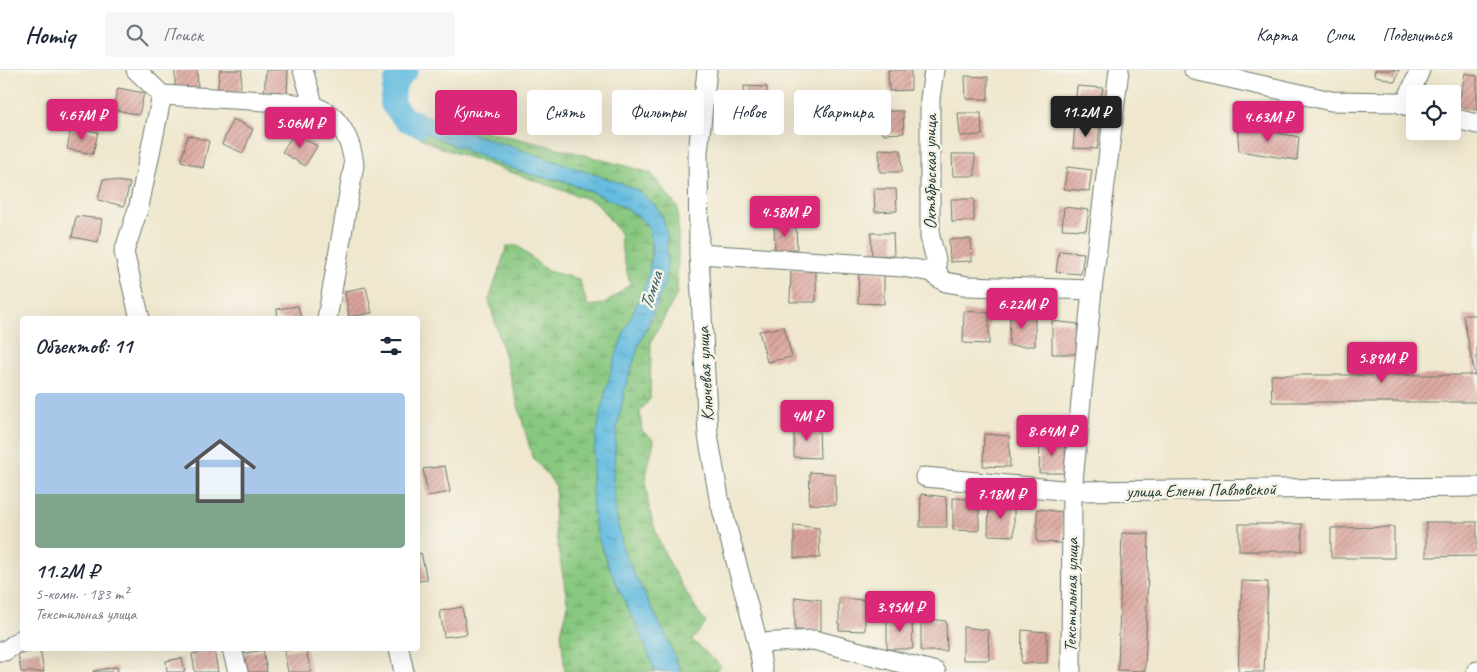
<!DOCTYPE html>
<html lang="ru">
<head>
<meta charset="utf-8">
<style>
  :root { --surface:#fff; --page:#f6f6f7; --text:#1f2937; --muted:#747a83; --line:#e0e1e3; --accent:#db2777 }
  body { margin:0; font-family:Caveat,sans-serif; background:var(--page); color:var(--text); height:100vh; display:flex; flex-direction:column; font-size:19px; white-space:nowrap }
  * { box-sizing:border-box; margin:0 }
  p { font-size:16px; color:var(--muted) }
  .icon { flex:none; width:28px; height:28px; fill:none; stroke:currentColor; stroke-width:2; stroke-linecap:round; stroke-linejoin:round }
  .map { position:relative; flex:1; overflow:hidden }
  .side { position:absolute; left:20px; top:246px; width:400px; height:335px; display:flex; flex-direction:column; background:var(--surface); border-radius:5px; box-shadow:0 5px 20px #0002 }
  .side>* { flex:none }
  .hud { position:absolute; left:435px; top:20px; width:475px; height:45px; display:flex; gap:10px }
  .controls { position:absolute; left:1406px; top:15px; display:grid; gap:10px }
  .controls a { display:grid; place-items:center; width:55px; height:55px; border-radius:5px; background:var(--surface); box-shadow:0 5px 20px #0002; font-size:25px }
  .price { position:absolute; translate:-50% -42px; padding:0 11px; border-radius:5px; background:var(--accent); color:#fff; font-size:16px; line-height:32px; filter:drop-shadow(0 1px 2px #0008) }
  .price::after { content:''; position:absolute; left:50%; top:30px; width:15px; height:11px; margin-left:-8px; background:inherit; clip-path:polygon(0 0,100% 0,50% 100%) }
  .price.current { background:#222; color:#fff }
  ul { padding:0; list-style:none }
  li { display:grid; align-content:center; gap:10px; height:265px; padding:0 15px }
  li+li { border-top:1px solid var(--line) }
  li span { display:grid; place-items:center; height:155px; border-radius:5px; color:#555 }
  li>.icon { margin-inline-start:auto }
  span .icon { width:90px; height:90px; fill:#fffc; stroke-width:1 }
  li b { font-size:21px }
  h2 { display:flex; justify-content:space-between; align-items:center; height:60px; padding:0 15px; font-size:21px }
  .chip { padding:0 18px; border-radius:5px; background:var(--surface); box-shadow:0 5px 20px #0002; font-size:18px; line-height:45px }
  .chip.current { background:var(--accent); color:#fff }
  header { display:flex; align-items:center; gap:30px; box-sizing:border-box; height:70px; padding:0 25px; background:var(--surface); border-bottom:1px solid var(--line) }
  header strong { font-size:24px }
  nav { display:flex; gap:28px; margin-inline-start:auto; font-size:18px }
  .search { width:350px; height:45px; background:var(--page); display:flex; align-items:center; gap:12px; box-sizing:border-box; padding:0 18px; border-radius:5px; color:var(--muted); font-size:19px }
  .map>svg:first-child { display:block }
</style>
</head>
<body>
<header>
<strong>Homiq</strong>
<div class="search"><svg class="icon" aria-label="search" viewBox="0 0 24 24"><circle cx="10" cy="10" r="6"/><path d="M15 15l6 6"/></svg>Поиск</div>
<nav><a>Карта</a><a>Слои</a><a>Поделиться</a></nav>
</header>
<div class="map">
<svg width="1477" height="602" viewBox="0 0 1477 602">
  <defs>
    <pattern id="wetland-marsh" width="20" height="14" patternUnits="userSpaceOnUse" patternTransform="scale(1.25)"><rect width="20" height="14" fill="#88c880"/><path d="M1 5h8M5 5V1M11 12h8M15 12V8" fill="none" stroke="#6fa46a"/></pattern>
    <pattern id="water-ripples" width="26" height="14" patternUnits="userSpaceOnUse" patternTransform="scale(1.25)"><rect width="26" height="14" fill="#63bce0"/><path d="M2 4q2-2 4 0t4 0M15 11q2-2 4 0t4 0" fill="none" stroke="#519ab6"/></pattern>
    <pattern id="building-hatch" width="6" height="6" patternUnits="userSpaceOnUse" patternTransform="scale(1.25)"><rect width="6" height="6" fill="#dca59e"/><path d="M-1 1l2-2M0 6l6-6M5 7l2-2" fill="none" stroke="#b28882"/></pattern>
  </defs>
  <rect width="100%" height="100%" fill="#f7f3e8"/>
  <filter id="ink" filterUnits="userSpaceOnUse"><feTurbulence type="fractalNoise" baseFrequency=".02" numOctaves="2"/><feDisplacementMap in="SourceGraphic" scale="10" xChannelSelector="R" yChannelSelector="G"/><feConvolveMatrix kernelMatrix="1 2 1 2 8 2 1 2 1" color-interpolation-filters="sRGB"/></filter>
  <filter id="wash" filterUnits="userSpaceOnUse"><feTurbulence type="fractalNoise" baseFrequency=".0096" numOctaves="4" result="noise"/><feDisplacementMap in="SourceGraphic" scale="20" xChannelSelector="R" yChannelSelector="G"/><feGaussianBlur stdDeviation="1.12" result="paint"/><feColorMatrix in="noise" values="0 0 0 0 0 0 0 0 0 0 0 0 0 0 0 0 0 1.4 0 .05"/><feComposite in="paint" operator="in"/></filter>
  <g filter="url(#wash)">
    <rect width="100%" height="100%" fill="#efe7ce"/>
    <g fill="url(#wetland-marsh)" stroke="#54825a">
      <path d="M410 43 562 79 651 103 678 138V180L677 224 651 272 650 329 640 341 642 361 654 370C652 383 646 399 646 412 648 465 678 511 706 553L692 570 721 596 714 602H681L666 566 625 486 616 447 613 411 616 363 625 318 639 275 658 236 663 147 654 134 637 120 623 114Z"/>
      <path d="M407 55C436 67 533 112 558 109L611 130 633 143 649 158 651 170 649 209 622 268 609 312 599 360 592 408 655 602H565L561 563 568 536 554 453 556 416 532 386 489 230 507 176H518L547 201 579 209 588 236 605 234 630 214 622 181 620 163 596 132 436 76 406 60Z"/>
    </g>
    <path fill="url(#water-ripples)" stroke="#417c8a" d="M410 43 623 114 637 120 654 134 663 147 667 166V194L665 214 639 275 625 318 616 363 613 411 616 446 625 486 666 566 681 602H655C638 551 606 504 594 451 592 438 592 422 592 409 593 365 607 310 622 268 635 233 660 200 649 160 644 139 578 117 558 109 533 112 436 67 407 55Z"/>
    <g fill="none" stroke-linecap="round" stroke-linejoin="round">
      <polyline stroke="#63bce0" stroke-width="24" points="406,0 395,13 392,34 405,49 419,55 408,50 415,52"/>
    </g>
    <g id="blocks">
      <g fill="url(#building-hatch)">
        <polygon points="175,0 197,0 198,20 175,19"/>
        <polygon points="220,0 242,0 240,25 217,22"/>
        <polygon points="266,0 288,0 287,26 264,25"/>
        <polygon points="888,0 911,0 911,20 889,21"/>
        <polygon points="1375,0 1399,0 1395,12 1374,5"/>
        <polygon points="1465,3 1477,6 1477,40 1458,36"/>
        <polygon points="965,6 988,7 988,29 966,29"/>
        <polygon points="744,16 767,17 767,39 745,39"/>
        <polygon points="1077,16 1103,18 1099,39 1075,38"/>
        <polygon points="118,18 144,23 139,45 113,39"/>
        <polygon points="880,41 903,41 904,63 882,64"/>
        <polygon points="958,43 981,43 982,65 960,66"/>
        <polygon points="233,49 253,59 243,83 222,74"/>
        <polygon points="1237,55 1299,67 1297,90 1239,81"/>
        <polygon points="1075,56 1100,58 1097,79 1073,78"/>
        <polygon points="71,58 98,62 93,84 67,79"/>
        <polygon points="294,63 317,76 305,96 282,82"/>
        <polygon points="188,65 209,71 203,98 181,91"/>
        <polygon points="879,79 901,80 902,102 880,102"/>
        <polygon points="952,84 975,84 975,106 953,106"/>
        <polygon points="1067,97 1092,100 1089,121 1064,119"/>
        <polygon points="103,109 130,113 124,136 98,130"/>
        <polygon points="874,119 896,119 897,141 875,142"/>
        <polygon points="951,129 974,129 974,151 952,152"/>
        <polygon points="1064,137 1089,140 1086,160 1062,159"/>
        <polygon points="76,146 102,149 98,172 72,167"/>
        <polygon points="774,157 796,157 797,179 775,180"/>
        <polygon points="871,163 893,163 894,185 872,186"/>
        <polygon points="949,169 971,169 972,191 950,192"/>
        <polygon points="1059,181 1084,183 1081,204 1056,202"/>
        <polygon points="791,199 816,202 816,232 790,232"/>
        <polygon points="859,201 884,203 884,234 858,233"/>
        <polygon points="366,217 372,243 349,247 345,221"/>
        <polygon points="298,236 301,249 278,249 277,239"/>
        <polygon points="964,241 989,243 989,274 963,273"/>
        <polygon points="1010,243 1035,246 1035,276 1009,276"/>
        <polygon points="1463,245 1477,245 1477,332 1272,332 1271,305 1475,305"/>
        <polygon points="1052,251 1078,254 1078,284 1052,284"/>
        <polygon points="784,257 792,287 767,292 759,261"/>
        <polygon points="794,354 819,357 820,388 794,387"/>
        <polygon points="984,364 1009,366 1010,397 983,396"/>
        <polygon points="1040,370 1065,373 1066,403 1039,403"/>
        <polygon points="445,396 450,422 428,426 423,399"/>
        <polygon points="810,402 835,404 836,435 809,434"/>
        <polygon points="921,424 946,427 947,457 920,457"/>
        <polygon points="953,428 979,430 979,461 953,460"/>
        <polygon points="989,433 1014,435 1014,466 988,465"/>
        <polygon points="1037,439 1062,442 1063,473 1037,472"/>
        <polygon points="1426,452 1477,452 1477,486 1426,487"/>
        <rect x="1239" y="454" width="63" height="27"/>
        <polygon points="794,455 819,458 820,488 794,488"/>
        <polygon points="1394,457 1394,488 1331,488 1331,458"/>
        <polygon points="1122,463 1149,464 1145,601 1118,600"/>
        <polygon points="421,483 427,510 418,511 418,484"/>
        <polygon points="1242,511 1268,512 1264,602 1238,602"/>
        <polygon points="795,527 821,530 821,561 795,560"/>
        <polygon points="839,528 865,530 865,561 839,560"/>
        <polygon points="462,537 467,564 444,567 440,541"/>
        <polygon points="887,546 912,549 913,579 887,579"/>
        <polygon points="921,548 946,551 947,581 921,581"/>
        <polygon points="963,557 988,560 989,590 963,590"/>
        <polygon points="1022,560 1047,562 1047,593 1021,593"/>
        <polygon points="295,579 306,579 311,602 288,602 284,581"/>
        <polygon points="40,580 44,602 21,602 18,584"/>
        <polygon points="214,580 218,602 195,602 192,584"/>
        <polygon points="263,580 267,602 244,602 241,584"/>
        <polygon points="182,588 185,602 167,602 166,591"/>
        <polygon points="117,597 118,602 93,602 93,601"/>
      </g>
    </g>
  </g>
  <g filter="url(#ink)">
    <use href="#blocks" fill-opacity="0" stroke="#68786a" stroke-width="1"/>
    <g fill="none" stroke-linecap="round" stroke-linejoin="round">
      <defs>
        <g id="minor">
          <polyline points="136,0 162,25 282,32 314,37"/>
          <path d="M303 0 314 37C339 43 352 72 354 95L327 249"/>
          <polyline points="707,0 698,82 699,184 708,365 719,428 758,573 763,602"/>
          <polyline points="934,0 930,29 930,167 936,190 937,207 946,212 968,216 1092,220"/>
          <polyline points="1194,0 1331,31 1395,32 1415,38"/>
          <polyline points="1405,35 1420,0"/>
          <polyline points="1452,48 1477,54"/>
          <polyline points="699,184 902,197 938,203"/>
          <polyline points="140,249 124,182 139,136 162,25"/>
          <polyline points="925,407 1072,421 1477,417"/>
          <polyline points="758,573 814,570 936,602"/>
          <polyline points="232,579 238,602"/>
          <polyline points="399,579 404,602"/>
          <polyline points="0,581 5,581 22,569"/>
          <polyline points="1071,602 1072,421 1092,220 1119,0"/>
          <polyline points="1476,602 1477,601"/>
        </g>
      </defs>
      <use href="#minor" stroke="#68786a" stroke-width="21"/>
      <use href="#minor" stroke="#fff" stroke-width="19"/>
    </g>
  </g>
  <g text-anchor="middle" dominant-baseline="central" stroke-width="5" stroke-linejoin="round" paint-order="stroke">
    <g font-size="18" fill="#1f3d34" stroke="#f7f3e8">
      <text transform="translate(930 102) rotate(-90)">Октябрьская улица</text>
      <text transform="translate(705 304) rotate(-93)">Ключевая улица</text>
      <text transform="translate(1201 420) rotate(-1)">улица Елены Павловской</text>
      <text transform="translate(1071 525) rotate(-89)">Текстильная улица</text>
    </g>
    <g font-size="19" font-style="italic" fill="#305d5f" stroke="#f7f3e8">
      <text transform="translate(651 221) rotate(-72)">Томна</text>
    </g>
  </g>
</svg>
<div class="controls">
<a><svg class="icon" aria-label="locate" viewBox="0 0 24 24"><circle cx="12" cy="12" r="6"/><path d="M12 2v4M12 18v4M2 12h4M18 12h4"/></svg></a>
</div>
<b class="price current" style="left:1086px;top:68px">11.2M ₽</b>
<b class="price" style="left:82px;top:71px">4.67M ₽</b>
<b class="price" style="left:1268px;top:73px">4.63M ₽</b>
<b class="price" style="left:300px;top:79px">5.06M ₽</b>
<b class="price" style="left:785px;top:168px">4.58M ₽</b>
<b class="price" style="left:1022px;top:260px">6.22M ₽</b>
<b class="price" style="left:1382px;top:314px">5.89M ₽</b>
<b class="price" style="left:807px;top:372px">4M ₽</b>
<b class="price" style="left:1052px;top:387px">8.64M ₽</b>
<b class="price" style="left:1001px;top:450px">7.18M ₽</b>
<b class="price" style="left:900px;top:563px">3.95M ₽</b>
<div class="hud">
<a class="chip current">Купить</a>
<a class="chip">Снять</a>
<a class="chip">Фильтры</a>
<a class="chip">Новое</a>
<a class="chip">Квартира</a>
</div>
<section class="side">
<h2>Объектов: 11<svg class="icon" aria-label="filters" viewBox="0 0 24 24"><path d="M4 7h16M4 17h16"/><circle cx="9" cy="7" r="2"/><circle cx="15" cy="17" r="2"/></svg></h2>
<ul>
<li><span style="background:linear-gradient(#a9c7e8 65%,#7fa58c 0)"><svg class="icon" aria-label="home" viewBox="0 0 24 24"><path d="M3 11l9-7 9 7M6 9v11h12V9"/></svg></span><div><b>11.2M ₽</b><p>5-комн. · 183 m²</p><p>Текстильная улица</p></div></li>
</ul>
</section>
</div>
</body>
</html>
